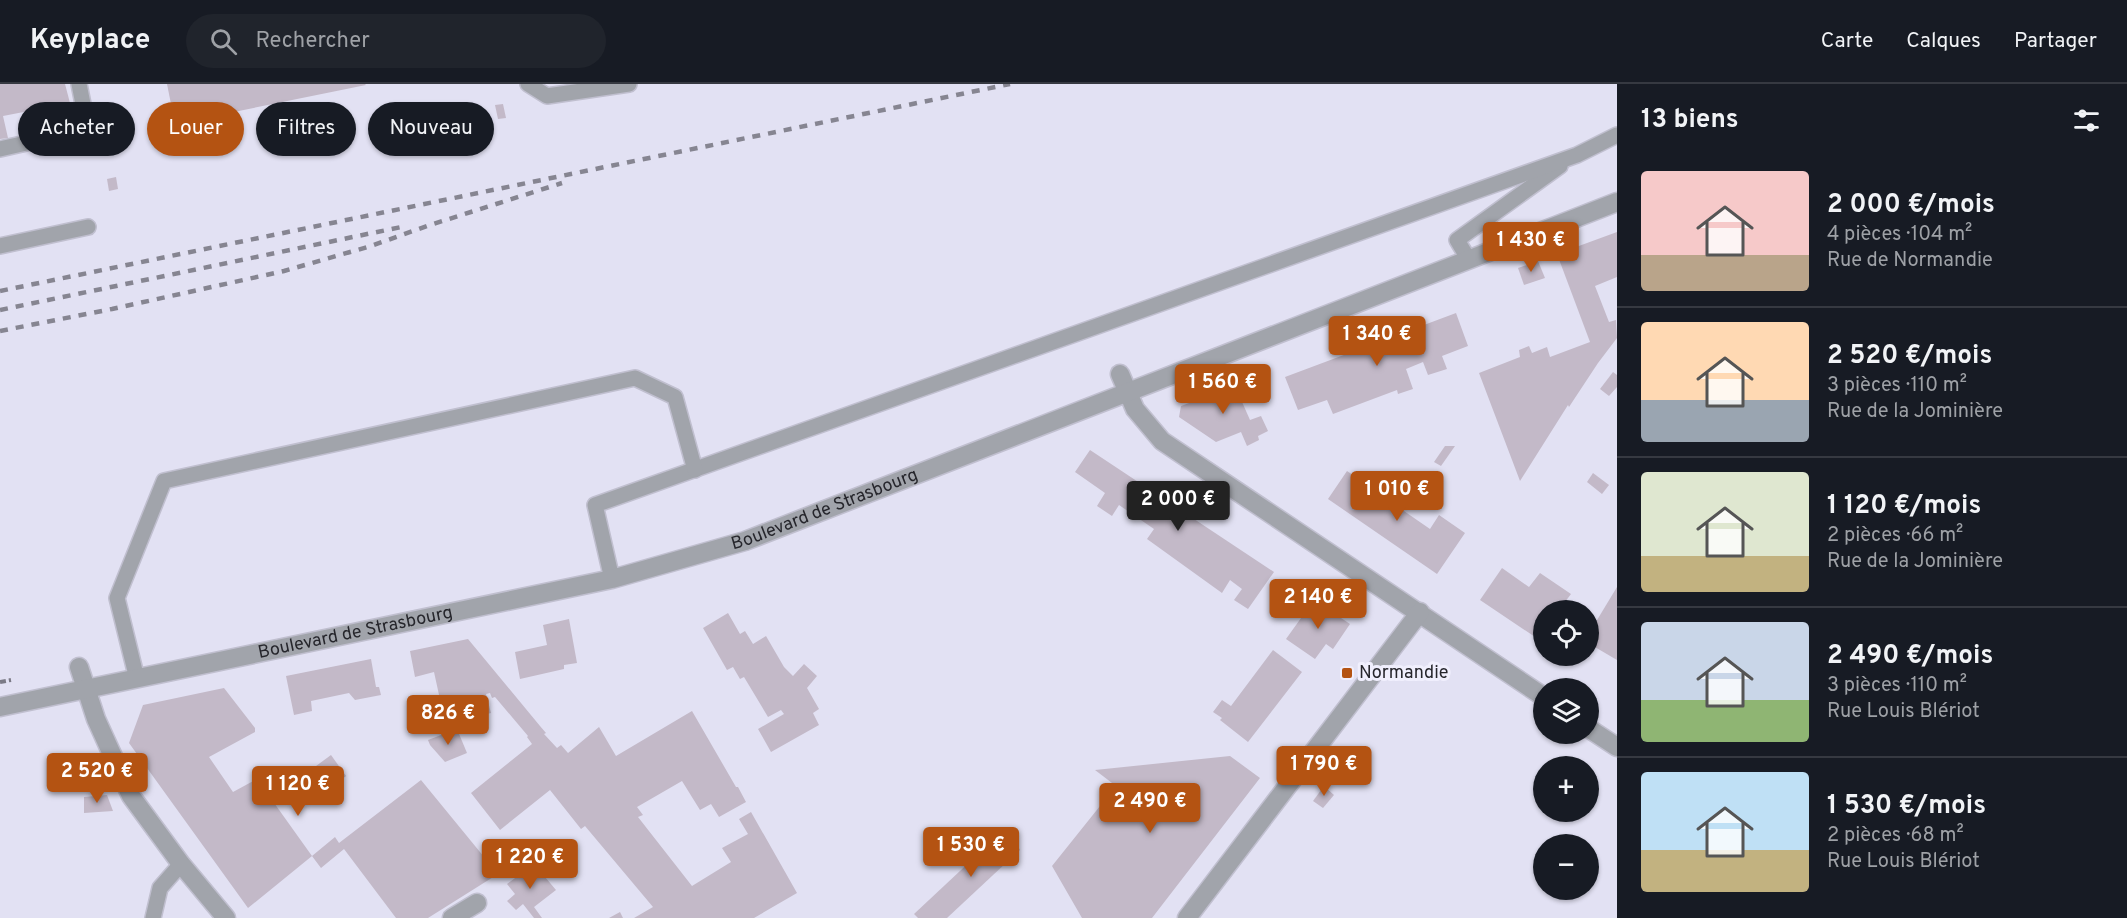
<!DOCTYPE html>
<html lang="fr">
<head>
<meta charset="utf-8">
<style>
  :root { --surface:#171b24; --page:#20242c; --text:#f1f3f6; --muted:#9ea1a6; --line:#363941; --accent:#b45312 }
  body { margin:0; font-family:Overpass,sans-serif; background:var(--page); color:var(--text); height:100vh; display:flex; flex-direction:column; font-size:22px; white-space:nowrap }
  * { box-sizing:border-box; margin:0 }
  p { font-size:20px; color:var(--muted) }
  .icon { flex:none; width:33px; height:33px; fill:none; stroke:currentColor; stroke-width:2; stroke-linecap:round; stroke-linejoin:round }
  .map { position:relative; flex:1; overflow:hidden }
  .details { display:flex; flex-direction:column; background:var(--surface); width:510px }
  .details>* { flex:none }
  .hud { position:absolute; left:18px; top:18px; width:570px; height:54px; display:flex; gap:12px }
  .buttons { position:absolute; left:1533px; top:516px; display:grid; gap:12px }
  .buttons a { display:grid; place-items:center; width:66px; height:66px; border-radius:50%; background:var(--surface); box-shadow:0 2px 4px #0004; font-size:30px }
  .price { position:absolute; translate:-50% -51px; padding:0 14px; border-radius:6px; background:var(--accent); color:#fff; font-size:20px; line-height:39px; filter:drop-shadow(0 2px 3px #0008) }
  .price::after { content:''; position:absolute; left:50%; top:36px; width:18px; height:14px; margin-left:-9px; background:inherit; clip-path:polygon(0 0,100% 0,50% 100%) }
  .price.active { background:#222; color:#fff }
  ul { padding:0; list-style:none }
  li { display:flex; align-items:center; gap:18px; height:150px; padding:0 24px }
  li+li { border-top:2px solid var(--line) }
  li span { display:grid; place-items:center; flex:none; width:168px; height:120px; border-radius:6px; color:#555 }
  li>.icon { margin-inline-start:auto }
  span .icon { width:72px; height:72px; fill:#fffc; stroke-width:1 }
  li b { font-size:26px }
  h2 { display:flex; justify-content:space-between; align-items:center; height:72px; padding:0 24px; font-size:26px }
  .chip { padding:0 21px; border-radius:27px; background:var(--surface); box-shadow:0 2px 4px #0004; font-size:21px; line-height:54px }
  .chip.active { background:var(--accent); color:#fff }
  header { display:flex; align-items:center; gap:36px; box-sizing:border-box; height:84px; padding:0 30px; background:var(--surface); border-bottom:2px solid var(--line) }
  header strong { font-size:28px }
  nav { display:flex; gap:33px; margin-inline-start:auto; font-size:21px }
  .search { width:420px; height:54px; background:var(--page); display:flex; align-items:center; gap:15px; box-sizing:border-box; padding:0 21px; border-radius:33px; color:var(--muted); font-size:22px }
  main { display:flex; flex:1; min-height:0 }
  .map>svg:first-child { display:block }
</style>
</head>
<body>
<header>
<strong>Keyplace</strong>
<div class="search"><svg class="icon" aria-label="search" viewBox="0 0 24 24"><circle cx="10" cy="10" r="6"/><path d="M15 15l6 6"/></svg>Rechercher</div>
<nav><a>Carte</a><a>Calques</a><a>Partager</a></nav>
</header>
<main>
<div class="map">
<svg width="1617" height="834" viewBox="0 0 1617 834">
  <rect width="100%" height="100%" fill="#e2e1f3"/>
  <g fill="#c3b9c8">
    <polygon points="0,0 65,0 70,19 3,32 8,54 0,55"/>
    <polygon points="167,0 365,0 366,1 175,40"/>
    <polygon points="503,20 506,34 498,35 495,21"/>
    <polygon points="116,93 118,105 109,107 107,95"/>
    <polygon points="1617,148 1617,193 1595,202 1609,238 1616,236 1617,254 1598,279 1569,323 1568,321 1520,397 1479,289 1520,273 1519,266 1529,262 1532,269 1547,263 1550,273 1590,258 1557,170"/>
    <polygon points="1538,177 1545,194 1524,201 1518,184"/>
    <polygon points="1456,229 1468,262 1442,272 1447,285 1428,291 1423,278 1406,285 1413,305 1398,310 1397,306 1333,330 1327,316 1298,326 1285,293"/>
    <polygon points="1613,288 1617,291 1617,303 1609,312 1600,305"/>
    <polygon points="1231,293 1250,336 1261,332 1268,347 1258,352 1259,356 1247,362 1241,348 1216,358 1179,333 1181,322 1219,308 1215,299"/>
    <polygon points="1445,362 1455,362 1441,382 1434,378"/>
    <polygon points="1090,366 1274,488 1248,525 1234,516 1242,505 1230,496 1222,509 1147,455 1154,445 1119,421 1112,432 1097,422 1105,409 1075,388"/>
    <polygon points="1347,387 1372,404 1380,394 1384,396 1380,404 1386,409 1383,413 1389,416 1393,410 1406,419 1401,425 1430,445 1439,431 1465,449 1437,490 1328,415"/>
    <polygon points="1593,389 1609,401 1602,410 1587,398"/>
    <polygon points="1502,484 1529,503 1540,489 1571,510 1565,518 1577,526 1544,526 1544,559 1480,516"/>
    <polygon points="1617,503 1617,576 1588,559 1588,551"/>
    <polygon points="1314,516 1350,540 1333,565 1326,560 1315,575 1286,555"/>
    <polygon points="728,529 740,550 745,547 753,560 766,552 784,583 793,592 804,580 817,592 807,604 819,625 813,629 819,641 771,668 758,645 784,630 781,626 768,633 744,593 740,595 733,583 727,586 703,544"/>
    <polygon points="569,535 577,579 564,581 564,585 520,595 515,568 547,561 543,541"/>
    <polygon points="468,555 540,642 546,649 544,650 557,664 561,661 568,669 599,643 616,672 692,627 736,703 738,703 746,718 719,733 711,720 700,726 682,697 637,723 643,731 638,733 692,802 731,778 722,764 748,750 739,735 751,728 797,809 754,834 634,834 653,823 585,742 581,745 550,706 500,746 471,709 532,660 527,653 528,652 495,613 492,614 490,609 486,610 491,629 467,635 464,624 443,629 434,588 415,593 410,567"/>
    <polygon points="1273,566 1302,588 1248,658 1220,636 1222,634 1213,628 1222,616 1231,622"/>
    <polygon points="371,575 376,603 379,603 381,611 355,616 349,609 311,617 312,627 294,631 286,592"/>
    <polygon points="224,604 255,644 255,648 209,673 233,708 257,695 312,772 335,753 339,759 421,696 498,790 428,834 396,834 344,765 321,784 312,772 248,824 129,659 143,621"/>
    <polygon points="457,645 467,669 445,678 430,661 428,656"/>
    <polygon points="331,671 346,692 327,707 312,685"/>
    <polygon points="1230,672 1260,694 1152,834 1082,834 1052,782 1116,702 1095,686"/>
    <polygon points="1324,702 1334,711 1323,724 1313,717"/>
    <polygon points="107,711 113,727 84,729 84,713"/>
    <polygon points="1007,743 1020,766 947,834 918,834 914,830"/>
    <polygon points="534,780 556,806 534,823 542,834 534,834 523,820 516,826 507,817 515,810 507,800"/>
    <polygon points="620,828 623,834 609,834"/>
  </g>
  <g fill="none" stroke-linecap="round" stroke-linejoin="round">
    <defs>
      <g id="service">
        <polyline points="528,0 547,12 629,0"/>
        <polyline points="0,65 88,45 79,0"/>
        <polyline points="0,162 88,143"/>
        <polyline points="1469,176 1457,156 1560,82"/>
        <polyline points="612,495 595,421 1577,71 1617,51"/>
        <polyline points="137,595 117,514 164,397 635,294 675,313 695,386"/>
        <polyline points="153,834 160,804 181,780"/>
      </g>
      <g id="minor">
        <polyline points="1120,290 1135,325 1162,357 1544,613"/>
        <polyline points="79,583 96,635 131,712 181,780 226,834"/>
        <polyline points="1588,644 1617,663"/>
        <polyline points="452,834 477,819"/>
        <polyline points="1187,834 1420,528"/>
      </g>
      <g id="tertiary">
        <path id="s1" d="M0 623 612 495 745 457 1617 118"/>
      </g>
    </defs>
    <use href="#service" stroke="#c0bfcf" stroke-width="18"/>
    <use href="#minor" stroke="#c0bfcf" stroke-width="21"/>
    <use href="#tertiary" stroke="#c0bfcf" stroke-width="21"/>
    <polyline stroke="#7b7a86" stroke-width="4" stroke-dasharray="6 3" stroke-linecap="butt" points="0,598 11,596"/>
    <use href="#service" stroke="#a1a4ab" stroke-width="15"/>
    <use href="#minor" stroke="#a1a4ab" stroke-width="18"/>
    <use href="#tertiary" stroke="#a1a4ab" stroke-width="18"/>
    <g stroke="#868591" stroke-width="4.5" stroke-dasharray="8 8" stroke-linecap="butt">
      <polyline points="0,207 1010,0"/>
      <polyline points="0,226 406,142"/>
      <polyline points="0,247 112,225 284,187 371,162 427,142 562,99"/>
    </g>
  </g>
  <rect fill="#b45312" stroke="#f0effd" stroke-width="2" x="1341" y="583" width="12" height="12" rx="3"/>
  <g text-anchor="middle" dominant-baseline="central" stroke-width="6" stroke-linejoin="round" paint-order="stroke">
    <g font-size="18" fill="#26262c" stroke="#f0effd">
      <text stroke="none"><textPath href="#s1" startOffset="849">Boulevard de Strasbourg</textPath></text>
      <text stroke="none"><textPath href="#s1" startOffset="363">Boulevard de Strasbourg</textPath></text>
    </g>
    <g font-size="18" fill="#26262c" stroke="#f0effd" text-anchor="start">
      <text x="1359" y="589">Normandie</text>
    </g>
  </g>
</svg>
<div class="buttons">
<a><svg class="icon" aria-label="locate" viewBox="0 0 24 24"><circle cx="12" cy="12" r="6"/><path d="M12 2v4M12 18v4M2 12h4M18 12h4"/></svg></a>
<a><svg class="icon" aria-label="layers" viewBox="0 0 24 24"><path d="M12 4l9 5-9 5-9-5zM3 14l9 5 9-5"/></svg></a>
<a>+</a>
<a>−</a>
</div>
<b class="price" style="left:1531px;top:189px">1 430 €</b>
<b class="price" style="left:1377px;top:283px">1 340 €</b>
<b class="price" style="left:1223px;top:331px">1 560 €</b>
<b class="price" style="left:1397px;top:438px">1 010 €</b>
<b class="price active" style="left:1178px;top:448px">2 000 €</b>
<b class="price" style="left:1318px;top:546px">2 140 €</b>
<b class="price" style="left:448px;top:662px">826 €</b>
<b class="price" style="left:1324px;top:713px">1 790 €</b>
<b class="price" style="left:97px;top:720px">2 520 €</b>
<b class="price" style="left:298px;top:733px">1 120 €</b>
<b class="price" style="left:1150px;top:750px">2 490 €</b>
<b class="price" style="left:971px;top:794px">1 530 €</b>
<b class="price" style="left:530px;top:806px">1 220 €</b>
<div class="hud">
<a class="chip">Acheter</a>
<a class="chip active">Louer</a>
<a class="chip">Filtres</a>
<a class="chip">Nouveau</a>
</div>
</div>
<section class="details">
<h2>13 biens<svg class="icon" aria-label="filters" viewBox="0 0 24 24"><path d="M4 7h16M4 17h16"/><circle cx="9" cy="7" r="2"/><circle cx="15" cy="17" r="2"/></svg></h2>
<ul>
<li><span style="background:linear-gradient(#f6c9c9 70%,#b9a48a 0)"><svg class="icon" aria-label="home" viewBox="0 0 24 24"><path d="M3 11l9-7 9 7M6 9v11h12V9"/></svg></span><div><b>2 000 €/mois</b><p>4 pièces · 104 m²</p><p>Rue de Normandie</p></div></li>
<li><span style="background:linear-gradient(#ffd9b3 65%,#9aa5b1 0)"><svg class="icon" aria-label="home" viewBox="0 0 24 24"><path d="M3 11l9-7 9 7M6 9v11h12V9"/></svg></span><div><b>2 520 €/mois</b><p>3 pièces · 110 m²</p><p>Rue de la Jominière</p></div></li>
<li><span style="background:linear-gradient(#dfe7d0 70%,#c2b280 0)"><svg class="icon" aria-label="home" viewBox="0 0 24 24"><path d="M3 11l9-7 9 7M6 9v11h12V9"/></svg></span><div><b>1 120 €/mois</b><p>2 pièces · 66 m²</p><p>Rue de la Jominière</p></div></li>
<li><span style="background:linear-gradient(#c9d6e8 65%,#8fb573 0)"><svg class="icon" aria-label="home" viewBox="0 0 24 24"><path d="M3 11l9-7 9 7M6 9v11h12V9"/></svg></span><div><b>2 490 €/mois</b><p>3 pièces · 110 m²</p><p>Rue Louis Blériot</p></div></li>
<li><span style="background:linear-gradient(#bfe0f5 65%,#c2b280 0)"><svg class="icon" aria-label="home" viewBox="0 0 24 24"><path d="M3 11l9-7 9 7M6 9v11h12V9"/></svg></span><div><b>1 530 €/mois</b><p>2 pièces · 68 m²</p><p>Rue Louis Blériot</p></div></li>
</ul>
</section>
</main>
</body>
</html>
